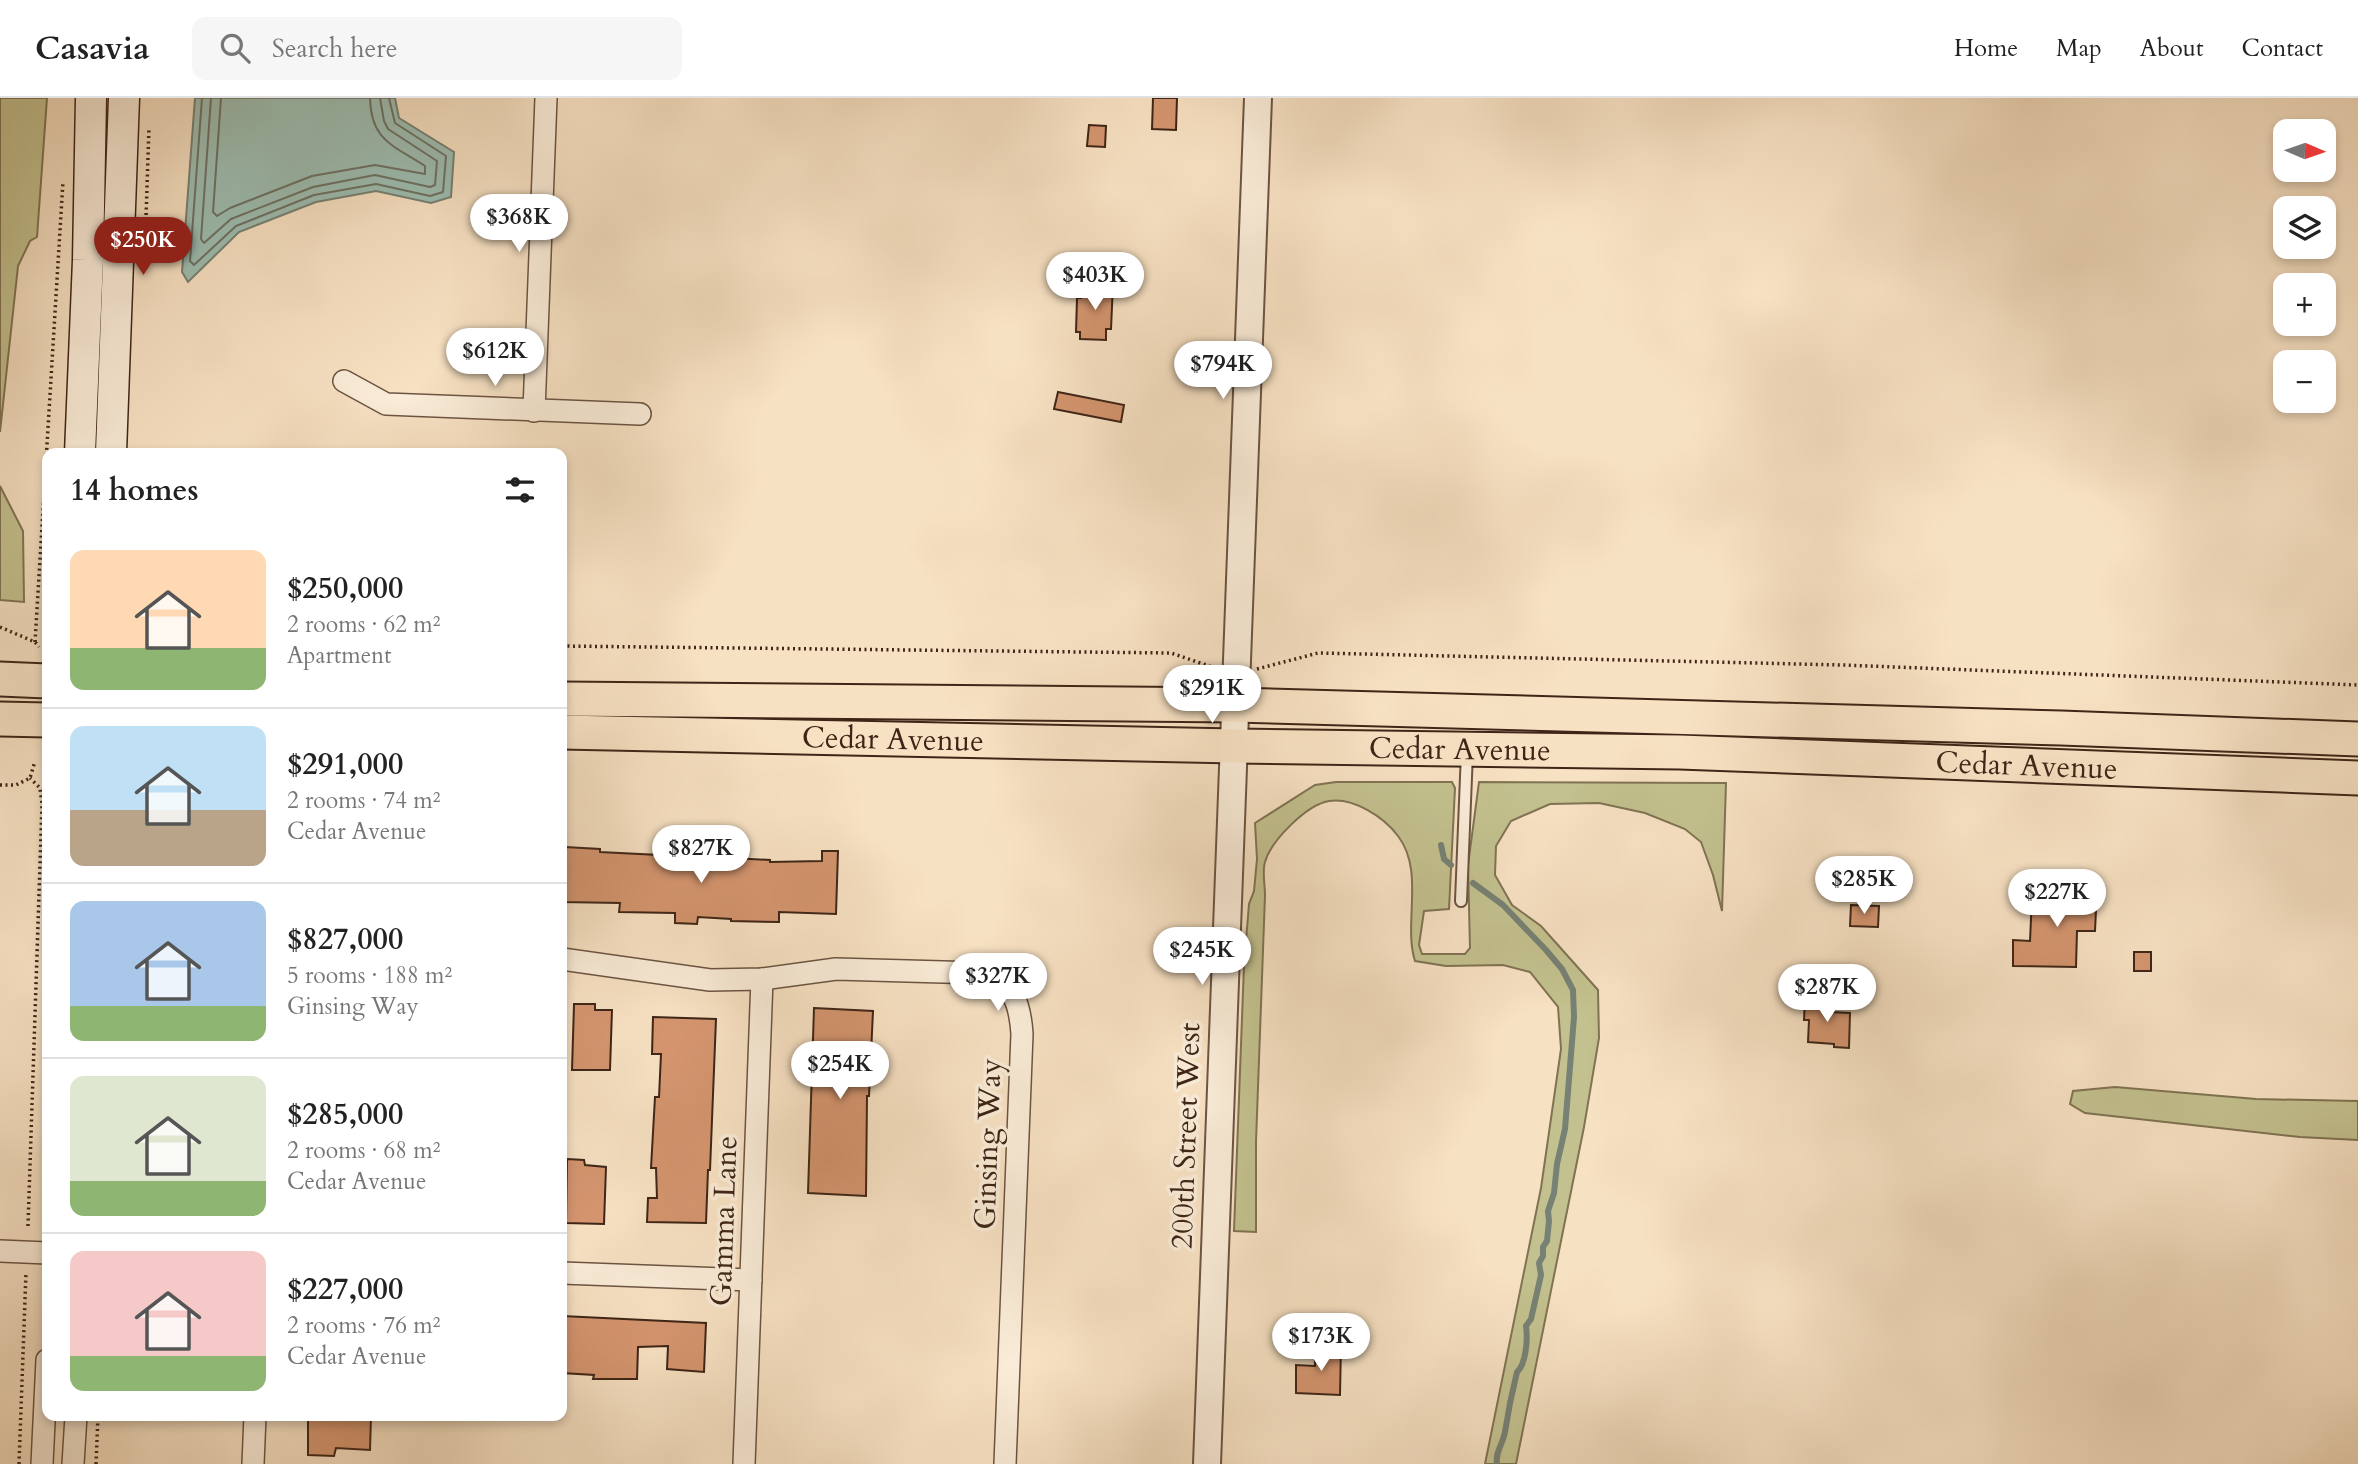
<!DOCTYPE html>
<html lang="en">
<head>
<meta charset="utf-8">
<style>
  :root { --surface:#fff; --page:#f6f6f6; --text:#222; --muted:#767676; --line:#e0e0e0; --accent:#8f2418 }
  body { margin:0; font-family:Cardo,serif; background:var(--page); color:var(--text); height:100vh; display:flex; flex-direction:column; font-size:26px; white-space:nowrap }
  * { box-sizing:border-box; margin:0 }
  p { font-size:23px; color:var(--muted) }
  .icon { flex:none; width:38px; height:38px; fill:none; stroke:currentColor; stroke-width:2; stroke-linecap:round; stroke-linejoin:round }
  .map { position:relative; flex:1; overflow:hidden }
  .side { position:absolute; left:42px; top:350px; width:525px; height:973px; display:flex; flex-direction:column; background:var(--surface); border-radius:14px; box-shadow:0 4px 10px #0003 }
  .side>* { flex:none }
  .needle { width:46px; rotate:92deg }
  .fabs { position:absolute; left:2273px; top:21px; display:grid; gap:14px }
  .fabs a { display:grid; place-items:center; width:63px; height:63px; border-radius:14px; background:var(--surface); box-shadow:0 4px 10px #0003; font-size:35px }
  .price { position:absolute; translate:-50% -60px; padding:0 16px; border-radius:24px; background:#fff; color:#222; font-size:23px; line-height:46px; filter:drop-shadow(0 2px 4px #0008) }
  .price::after { content:''; position:absolute; left:50%; top:42px; width:21px; height:16px; margin-left:-10px; background:inherit; clip-path:polygon(0 0,100% 0,50% 100%) }
  .price.on { background:var(--accent); color:#fff }
  ul { padding:0; list-style:none }
  li { display:flex; align-items:center; gap:21px; height:175px; padding:0 28px }
  li+li { border-top:2px solid var(--line) }
  li span { display:grid; place-items:center; flex:none; width:196px; height:140px; border-radius:14px; color:#555 }
  li>.icon { margin-inline-start:auto }
  span .icon { width:84px; height:84px; fill:#fffc; stroke-width:1 }
  li b { font-size:30px }
  h2 { display:flex; justify-content:space-between; align-items:center; height:84px; padding:0 28px; font-size:30px }
  header { display:flex; align-items:center; gap:42px; box-sizing:border-box; height:98px; padding:0 35px; background:var(--surface); border-bottom:2px solid var(--line) }
  header strong { font-size:33px }
  nav { display:flex; gap:38px; margin-inline-start:auto; font-size:24px }
  .search { width:490px; height:63px; background:var(--page); display:flex; align-items:center; gap:18px; box-sizing:border-box; padding:0 24px; border-radius:14px; color:var(--muted); font-size:26px }
  .map>svg:first-child { display:block }
</style>
</head>
<body>
<header>
<strong>Casavia</strong>
<div class="search"><svg class="icon" aria-label="search" viewBox="0 0 24 24"><circle cx="10" cy="10" r="6"/><path d="M15 15l6 6"/></svg>Search here</div>
<nav><a>Home</a><a>Map</a><a>About</a><a>Contact</a></nav>
</header>
<div class="map">
<svg width="2358" height="1366" viewBox="0 0 2358 1366">
  <rect width="100%" height="100%" fill="#f7e1c3"/>
  <filter id="stains"><feTurbulence type="fractalNoise" baseFrequency=".00286" numOctaves="4"/><feColorMatrix values="0 0 0 0 .2 0 0 0 0 .09 0 0 0 0 .02 0 0 0 .5 -.17"/></filter>
  <radialGradient id="worn" r=".72"><stop offset=".6" stop-color="#630" stop-opacity="0"/><stop offset="1" stop-color="#630" stop-opacity=".3"/></radialGradient>
  <g fill="#c3c18f" stroke="#807353" stroke-width="2">
    <polygon points="0,0 47,0 37,139 30,143 18,168 0,334"/>
    <polygon points="0,388 23,433 24,504 0,502"/>
    <path d="M1336 684H1452L1455 690 1449 811 1424 813 1419 847 1422 856H1465L1470 850 1468 767 1479 684 1726 685 1722 813 1713 777 1701 744 1685 731 1645 715 1599 705 1550 706 1511 723 1496 748 1495 777 1512 807 1541 828 1598 892 1599 940 1584 1029 1516 1366H1485L1541 1090 1561 951 1558 909 1530 874 1503 867 1446 868 1415 863C1403 826 1425 773 1398 738 1384 719 1353 699 1329 703 1306 707 1271 743 1265 764 1262 773 1265 787 1265 797L1256 1044V1134L1234 1133 1244 867 1249 806 1254 793 1257 761 1255 725 1315 687Z"/>
    <polygon points="2115,989 2256,1001 2358,1003 2358,1042 2300,1039 2085,1015 2070,1006 2073,993"/>
  </g>
  <polygon fill="#9dbeb2" stroke="#778174" stroke-width="2" points="195,0 395,0 399,20 454,54 451,99 431,105 376,93 316,104 239,134 188,184 182,174"/>
  <g fill="none" stroke-linecap="round" stroke-linejoin="round">
    <g stroke="#6e7264" stroke-width="2">
      <polyline points="202,0 190,163 194,167 236,128 314,97 376,86 430,98 443,94 446,58 395,25 389,0"/>
      <polyline points="211,0 201,141 204,145 231,121 313,89 375,77 430,89 435,87 437,63 388,31 384,23 380,0"/>
      <path d="M221 0 213 114 217 118 230 110 312 78 375 67 425 76V68C393 47 371 43 370 0"/>
    </g>
    <g stroke="#778174" stroke-width="6">
      <polyline points="1441,747 1444,761 1451,767"/>
      <path d="M1473 785 1503 807 1546 852 1562 871 1573 892 1574 919 1565 1031 1557 1066 1554 1095 1548 1113 1549 1123 1547 1143 1543 1149V1158L1539 1165 1541 1177 1531 1221 1526 1228C1528 1241 1526 1266 1517 1274 1512 1294 1508 1314 1505 1334 1503 1346 1495 1354 1497 1366"/>
    </g>
  </g>
  <g fill="#d4956f" stroke="#3e2517" stroke-width="2">
    <polygon points="1153,0 1177,0 1176,32 1152,31"/>
    <polygon points="1089,27 1106,28 1105,49 1087,48"/>
    <polygon points="1092,185 1113,186 1111,231 1106,231 1106,242 1080,241 1080,234 1076,234 1077,200 1081,200 1081,195 1092,195"/>
    <polygon points="1058,294 1124,307 1121,324 1054,311"/>
    <polygon points="565,749 600,751 600,754 699,759 698,767 733,768 733,760 770,762 770,764 822,763 822,753 838,753 836,816 779,814 779,824 731,823 731,821 698,819 697,826 675,825 675,815 619,814 620,805 562,804"/>
    <polygon points="2069,789 2097,791 2095,833 2077,833 2076,869 2013,868 2013,842 2030,843 2032,799 2068,800"/>
    <polygon points="1851,807 1879,808 1878,829 1850,828"/>
    <rect x="2134" y="854" width="17" height="19"/>
    <polygon points="1805,900 1831,902 1830,914 1850,915 1849,950 1834,949 1834,946 1808,944 1809,922 1804,922"/>
    <polygon points="574,906 595,906 595,912 612,912 610,972 572,972"/>
    <polygon points="814,910 873,913 869,998 867,998 866,1098 808,1095"/>
    <polygon points="653,919 716,921 710,1072 708,1072 706,1125 647,1124 648,1100 657,1100 656,1070 651,1070 655,999 659,999 661,956 652,956"/>
    <polygon points="567,1061 584,1062 585,1067 606,1069 604,1126 566,1125"/>
    <polygon points="562,1218 706,1225 704,1274 667,1271 668,1248 638,1249 637,1281 593,1281 594,1277 562,1275"/>
    <polygon points="1320,1245 1341,1246 1340,1297 1296,1295 1296,1267 1315,1268 1315,1262 1319,1262"/>
    <polygon points="308,1318 371,1318 370,1352 336,1350 334,1358 308,1357"/>
  </g>
  <g fill="none" stroke-linecap="round" stroke-linejoin="round">
    <defs>
      <polyline id="service" points="1461,803 1467,654"/>
      <g id="minor">
        <polyline points="344,283 386,306 640,316"/>
        <polyline points="534,313 546,0"/>
        <path d="M562 861 710 882 762 881 836 871 979 875C1013 882 1020 905 1022 936L1005 1366"/>
        <polyline points="0,1153 47,1155"/>
        <polyline points="562,1175 751,1182"/>
        <polyline points="42,1366 47,1262"/>
        <polyline points="73,1366 76,1318"/>
        <polyline points="253,1366 255,1318"/>
        <polyline points="744,1366 762,881"/>
      </g>
      <polyline id="tertiary" points="1207,1366 1258,0"/>
      <g id="secondary">
        <polyline points="80,355 88,162 91,0"/>
        <polyline points="111,355 124,0"/>
      </g>
      <g id="primary">
        <polyline points="0,581 47,583"/>
        <polyline points="562,601 1236,607 2061,630 2358,641"/>
        <polyline points="0,621 47,622"/>
        <path id="s1" d="M562 634 1235 648 1680 654 2358 680"/>
      </g>
    </defs>
    <use href="#service" stroke="#6c5442" stroke-width="14"/>
    <use href="#minor" stroke="#6c5442" stroke-width="24"/>
    <use href="#tertiary" stroke="#6c5442" stroke-width="30"/>
    <use href="#secondary" stroke="#3e2517" stroke-width="33"/>
    <use href="#primary" stroke="#3e2517" stroke-width="37"/>
    <g stroke="#3e2517" stroke-width="3.5" stroke-dasharray="2 3.5" stroke-linecap="butt">
      <polyline points="145,150 149,29"/>
      <polyline points="0,529 35,544 39,549"/>
      <polyline points="35,544 63,83"/>
      <polyline points="562,548 1171,555 1215,570"/>
      <polyline points="1257,571 1318,555 1843,567 2358,587"/>
      <polyline points="0,687 16,687 30,680 35,663"/>
      <polyline points="28,1128 42,706 40,690 30,680"/>
      <polyline points="19,1366 26,1174"/>
      <polyline points="96,1366 98,1318"/>
    </g>
    <use href="#service" stroke="#faecd8" stroke-width="10"/>
    <use href="#minor" stroke="#faecd8" stroke-width="21"/>
    <use href="#tertiary" stroke="#faecd8" stroke-width="26"/>
    <use href="#secondary" stroke="#faecd8" stroke-width="30"/>
    <use href="#primary" stroke="#f7e1c3" stroke-width="33"/>
  </g>
  <g text-anchor="middle" dominant-baseline="central" stroke-width="7" stroke-linejoin="round" paint-order="stroke">
    <g font-size="30" fill="#3e2517" stroke="#faecd8">
      <text stroke="none"><textPath href="#s1" startOffset="331">Cedar Avenue</textPath></text>
      <text stroke="none"><textPath href="#s1" startOffset="898">Cedar Avenue</textPath></text>
      <text stroke="none"><textPath href="#s1" startOffset="1465">Cedar Avenue</textPath></text>
      <text transform="translate(1186 1038) rotate(-88)">200th Street West</text>
      <text transform="translate(988 1046) rotate(-88)">Ginsing Way</text>
      <text transform="translate(724 1123) rotate(-88)">Gamma Lane</text>
    </g>
  </g>
  <rect width="100%" height="100%" filter="url(#stains)"/>
  <rect width="100%" height="100%" fill="url(#worn)"/>
</svg>
<div class="fabs">
<a><svg class="needle" viewBox="-14 -14 28 28"><path d="M0-13l5 13h-10z" fill="#e53935"/><path d="M0 13l5-13h-10z" fill="#767676"/></svg></a>
<a><svg class="icon" aria-label="layers" viewBox="0 0 24 24"><path d="M12 4l9 5-9 5-9-5zM3 14l9 5 9-5"/></svg></a>
<a>+</a>
<a>−</a>
</div>
<b class="price" style="left:519px;top:156px">$368K</b>
<b class="price on" style="left:143px;top:179px">$250K</b>
<b class="price" style="left:1095px;top:214px">$403K</b>
<b class="price" style="left:495px;top:290px">$612K</b>
<b class="price" style="left:1223px;top:303px">$794K</b>
<b class="price" style="left:1212px;top:627px">$291K</b>
<b class="price" style="left:701px;top:787px">$827K</b>
<b class="price" style="left:1864px;top:818px">$285K</b>
<b class="price" style="left:2057px;top:831px">$227K</b>
<b class="price" style="left:1202px;top:889px">$245K</b>
<b class="price" style="left:998px;top:915px">$327K</b>
<b class="price" style="left:1827px;top:926px">$287K</b>
<b class="price" style="left:840px;top:1003px">$254K</b>
<b class="price" style="left:1321px;top:1275px">$173K</b>
<section class="side">
<h2>14 homes<svg class="icon" aria-label="filters" viewBox="0 0 24 24"><path d="M4 7h16M4 17h16"/><circle cx="9" cy="7" r="2"/><circle cx="15" cy="17" r="2"/></svg></h2>
<ul>
<li><span style="background:linear-gradient(#ffd9b3 70%,#8fb573 0)"><svg class="icon" aria-label="home" viewBox="0 0 24 24"><path d="M3 11l9-7 9 7M6 9v11h12V9"/></svg></span><div><b>$250,000</b><p>2 rooms · 62 m²</p><p>Apartment</p></div></li>
<li><span style="background:linear-gradient(#bfe0f5 60%,#b9a48a 0)"><svg class="icon" aria-label="home" viewBox="0 0 24 24"><path d="M3 11l9-7 9 7M6 9v11h12V9"/></svg></span><div><b>$291,000</b><p>2 rooms · 74 m²</p><p>Cedar Avenue</p></div></li>
<li><span style="background:linear-gradient(#a9c7e8 75%,#8fb573 0)"><svg class="icon" aria-label="home" viewBox="0 0 24 24"><path d="M3 11l9-7 9 7M6 9v11h12V9"/></svg></span><div><b>$827,000</b><p>5 rooms · 188 m²</p><p>Ginsing Way</p></div></li>
<li><span style="background:linear-gradient(#dfe7d0 75%,#8fb573 0)"><svg class="icon" aria-label="home" viewBox="0 0 24 24"><path d="M3 11l9-7 9 7M6 9v11h12V9"/></svg></span><div><b>$285,000</b><p>2 rooms · 68 m²</p><p>Cedar Avenue</p></div></li>
<li><span style="background:linear-gradient(#f6c9c9 75%,#8fb573 0)"><svg class="icon" aria-label="home" viewBox="0 0 24 24"><path d="M3 11l9-7 9 7M6 9v11h12V9"/></svg></span><div><b>$227,000</b><p>2 rooms · 76 m²</p><p>Cedar Avenue</p></div></li>
</ul>
</section>
</div>
</body>
</html>
